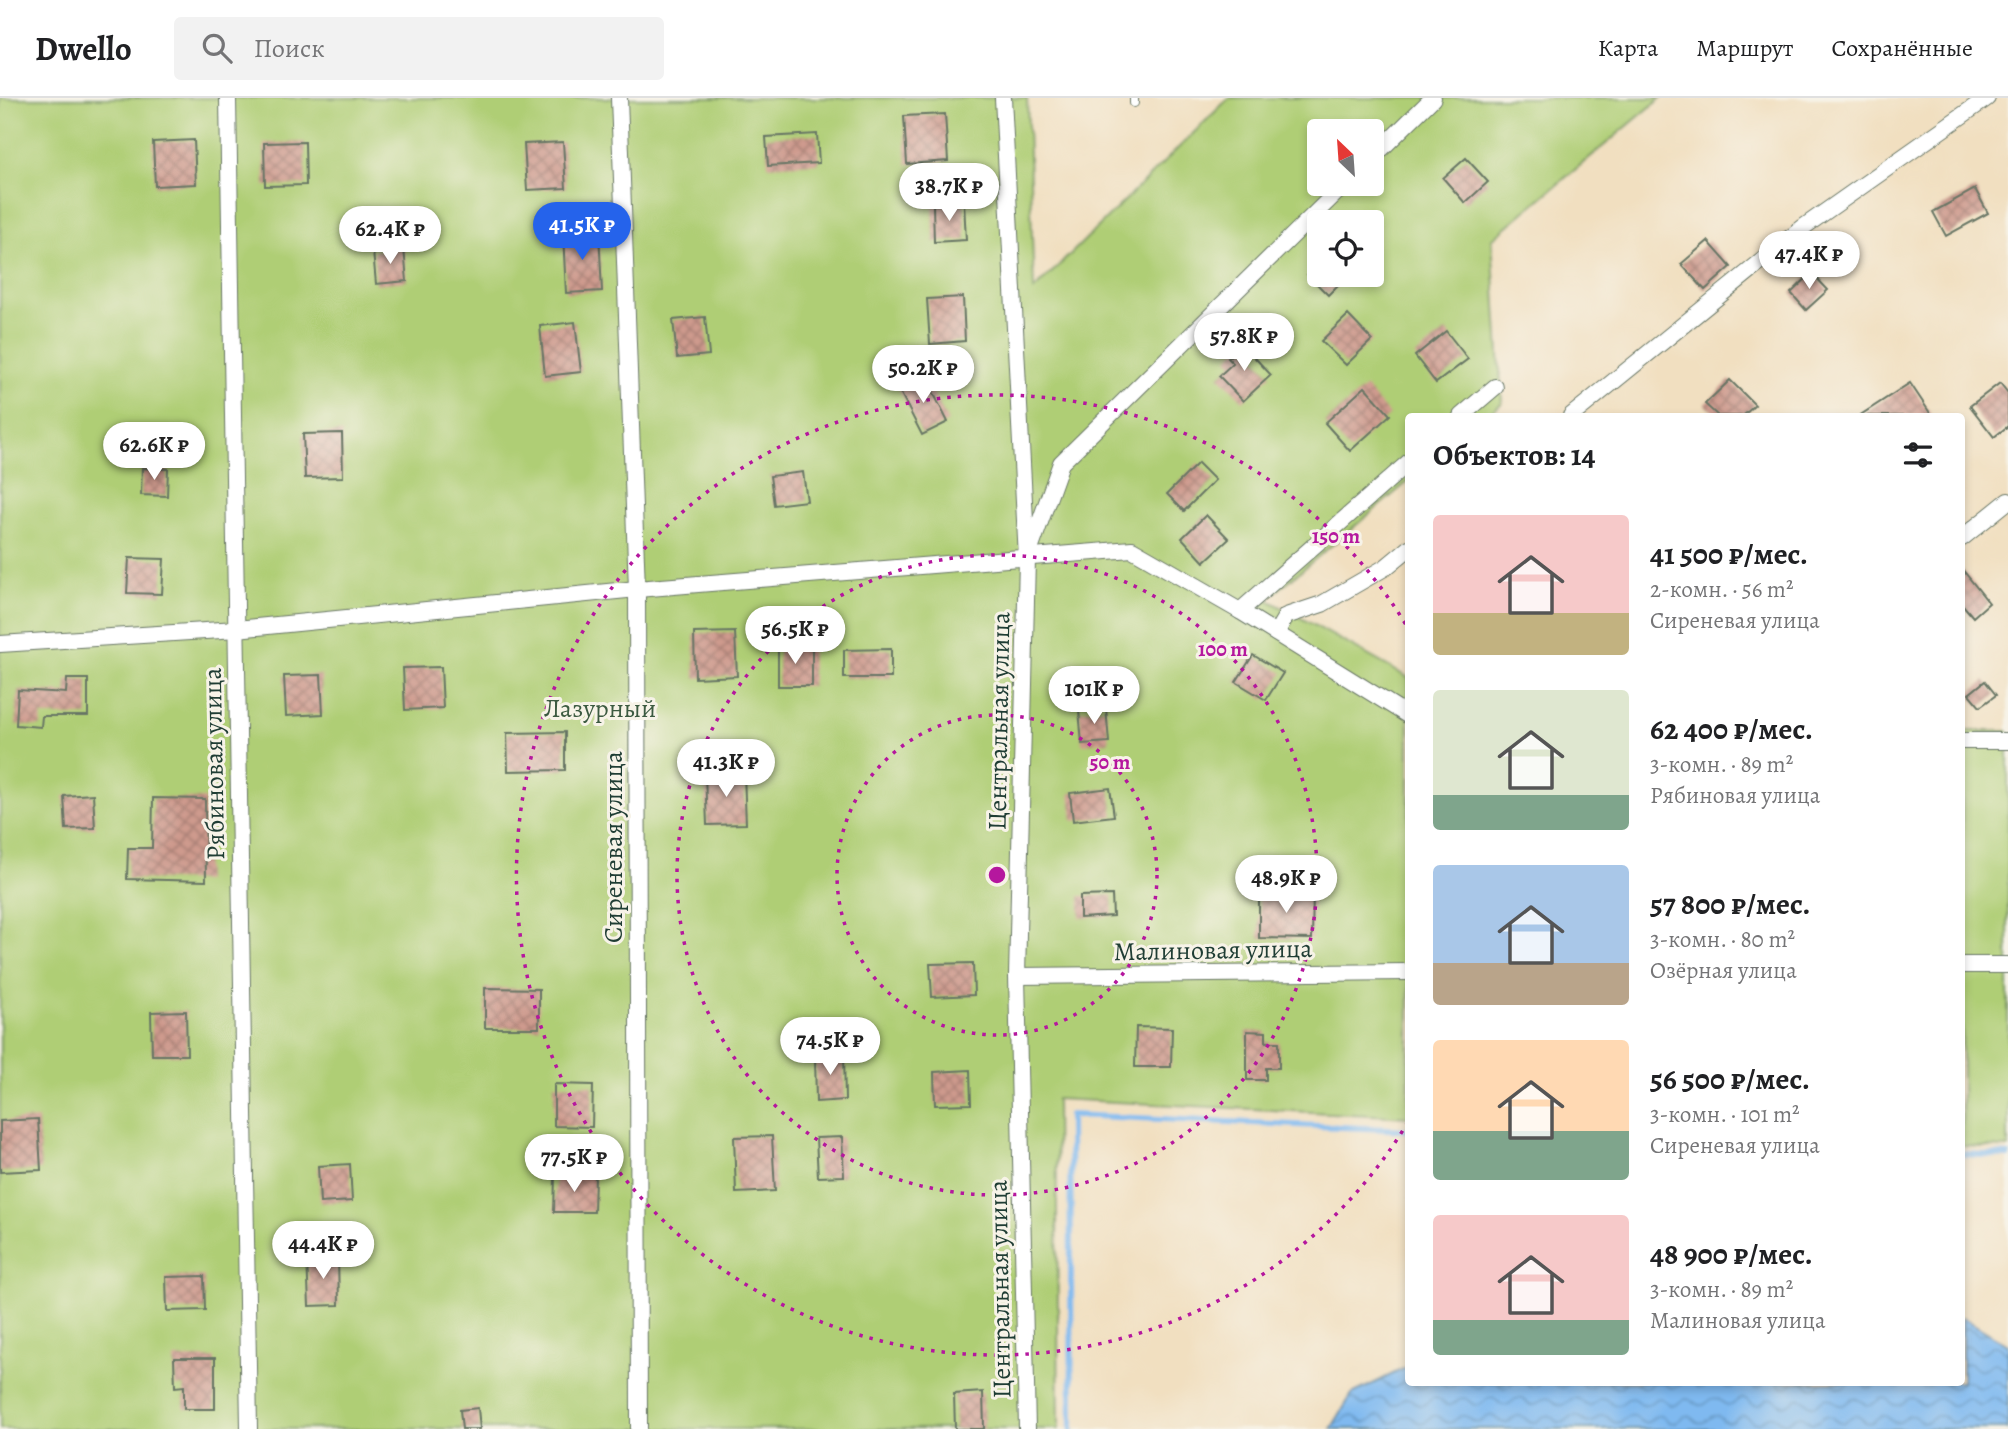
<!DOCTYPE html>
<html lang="ru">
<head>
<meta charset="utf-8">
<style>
  :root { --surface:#fff; --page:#f2f2f2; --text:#202124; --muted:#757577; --line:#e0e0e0; --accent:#2563eb }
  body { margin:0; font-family:Alegreya,serif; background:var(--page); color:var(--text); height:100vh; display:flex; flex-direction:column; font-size:26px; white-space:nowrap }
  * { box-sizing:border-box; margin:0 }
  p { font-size:23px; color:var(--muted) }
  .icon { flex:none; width:38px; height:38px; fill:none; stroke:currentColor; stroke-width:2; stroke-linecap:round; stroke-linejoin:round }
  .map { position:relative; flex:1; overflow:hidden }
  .panel { position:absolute; left:1405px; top:315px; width:560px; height:973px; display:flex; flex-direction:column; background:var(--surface); border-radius:7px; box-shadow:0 4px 10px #0003 }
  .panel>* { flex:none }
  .needle { width:46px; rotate:335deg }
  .tools { position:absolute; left:1307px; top:21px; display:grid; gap:14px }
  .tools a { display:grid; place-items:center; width:77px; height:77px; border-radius:7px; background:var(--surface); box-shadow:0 4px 10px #0003; font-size:35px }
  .price { position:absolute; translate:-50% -60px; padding:0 16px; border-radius:24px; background:#fff; color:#222; font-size:23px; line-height:46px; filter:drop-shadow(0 2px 4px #0008) }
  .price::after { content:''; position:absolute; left:50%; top:42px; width:21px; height:16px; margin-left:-10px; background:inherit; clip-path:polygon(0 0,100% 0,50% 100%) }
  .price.active { background:var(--accent); color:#fff }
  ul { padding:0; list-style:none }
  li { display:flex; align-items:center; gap:21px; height:175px; padding:0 28px }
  li span { display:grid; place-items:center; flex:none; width:196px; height:140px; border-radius:7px; color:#555 }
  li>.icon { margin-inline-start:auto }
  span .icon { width:84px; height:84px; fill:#fffc; stroke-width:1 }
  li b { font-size:30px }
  h2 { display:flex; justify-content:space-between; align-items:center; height:84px; padding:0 28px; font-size:30px }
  header { display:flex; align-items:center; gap:42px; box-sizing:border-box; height:98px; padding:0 35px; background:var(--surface); border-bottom:2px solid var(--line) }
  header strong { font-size:33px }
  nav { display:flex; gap:38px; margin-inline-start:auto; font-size:24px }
  .search { width:490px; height:63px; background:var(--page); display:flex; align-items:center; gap:18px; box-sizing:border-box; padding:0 24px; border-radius:7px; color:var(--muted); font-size:26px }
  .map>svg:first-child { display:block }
</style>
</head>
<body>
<header>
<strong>Dwello</strong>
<div class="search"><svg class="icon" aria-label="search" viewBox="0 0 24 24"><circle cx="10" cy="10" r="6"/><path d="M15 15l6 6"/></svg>Поиск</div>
<nav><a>Карта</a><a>Маршрут</a><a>Сохранённые</a></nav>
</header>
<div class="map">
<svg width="2008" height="1331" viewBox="0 0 2008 1331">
  <defs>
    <pattern id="water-waves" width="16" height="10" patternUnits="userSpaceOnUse" patternTransform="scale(1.75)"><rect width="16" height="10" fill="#7fb9f0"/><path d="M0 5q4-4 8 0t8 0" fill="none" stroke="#6798c3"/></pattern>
    <pattern id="building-cross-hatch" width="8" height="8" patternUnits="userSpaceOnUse" patternTransform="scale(1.75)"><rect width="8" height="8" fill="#ce9a8d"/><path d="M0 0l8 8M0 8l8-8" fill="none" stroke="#a77f74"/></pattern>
  </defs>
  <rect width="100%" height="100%" fill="#f7f3e8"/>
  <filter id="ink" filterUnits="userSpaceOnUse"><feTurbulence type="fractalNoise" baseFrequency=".0143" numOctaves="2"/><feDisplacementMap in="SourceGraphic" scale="14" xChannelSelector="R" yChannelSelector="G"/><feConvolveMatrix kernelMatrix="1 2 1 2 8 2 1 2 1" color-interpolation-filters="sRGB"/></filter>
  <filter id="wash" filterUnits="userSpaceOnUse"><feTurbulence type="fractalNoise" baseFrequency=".00686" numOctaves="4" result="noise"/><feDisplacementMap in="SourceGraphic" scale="28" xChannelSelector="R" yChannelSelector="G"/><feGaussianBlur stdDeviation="1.57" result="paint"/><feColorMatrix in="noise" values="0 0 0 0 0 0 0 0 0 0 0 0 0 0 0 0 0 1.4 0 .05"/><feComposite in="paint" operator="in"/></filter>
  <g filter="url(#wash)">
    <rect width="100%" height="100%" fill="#f1dfc0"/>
    <g fill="#afce75" stroke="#678654" stroke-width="2" fill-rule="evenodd">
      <path d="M0 0H1027L1034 192 1229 0H1661L1492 141 1502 305 1486 318H1409V383L1267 501 1409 580V1019L1056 1001 1059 1331H0ZM1320 33H1372V86H1320ZM1320 124H1372V177H1320Z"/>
      <polygon points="1962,633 2008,633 2008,1050 1962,1048"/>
    </g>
    <polygon fill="url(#water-waves)" stroke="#4f7b92" stroke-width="2" points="1962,1219 2008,1247 2008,1331 1331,1331 1352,1296 1409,1268 1409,1284 1962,1284"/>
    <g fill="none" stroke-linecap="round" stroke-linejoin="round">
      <g stroke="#7fb9f0" stroke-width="6">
        <polyline points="1962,1056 2008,1058"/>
        <polyline points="1072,1331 1070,1017 1409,1032"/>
      </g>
    </g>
    <g id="blocks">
      <g fill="url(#building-cross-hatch)">
        <polygon points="945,16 948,63 907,66 904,18"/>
        <polygon points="817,36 819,65 768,68 766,39"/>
        <polygon points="194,42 196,86 155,88 153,44"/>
        <polygon points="305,44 306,87 265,88 264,45"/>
        <polygon points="563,44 566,90 527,92 524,46"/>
        <polygon points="1466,60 1488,84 1465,105 1443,80"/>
        <polygon points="1975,91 1988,115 1946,138 1933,114"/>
        <polygon points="964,105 966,142 934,144 933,107"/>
        <polygon points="599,134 602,193 566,195 563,136"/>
        <polygon points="1708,143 1731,169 1705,192 1681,166"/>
        <polygon points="404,150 407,183 376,186 373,153"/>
        <polygon points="1812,175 1828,192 1806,212 1791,195"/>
        <polygon points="1308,177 1348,177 1328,197"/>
        <polygon points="963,199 965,243 930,246 927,201"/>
        <polygon points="1348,217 1372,242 1346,267 1321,243"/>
        <polygon points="705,219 709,257 677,260 673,222"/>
        <polygon points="575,224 581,274 545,278 540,228"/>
        <polygon points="1446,233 1468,261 1436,285 1415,258"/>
        <polygon points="1242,246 1271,277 1243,303 1219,278 1233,265 1228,260"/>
        <polygon points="924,276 948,324 922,337 898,290"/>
        <polygon points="1730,282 1755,307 1743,318 1718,318 1705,306"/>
        <polygon points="1910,285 1932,318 1859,318"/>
        <polygon points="2000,285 2008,295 2008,328 1994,339 1970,308"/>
        <polygon points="1365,289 1390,317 1350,353 1325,325"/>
        <polygon points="342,335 343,379 305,380 303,336"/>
        <polygon points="1198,365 1215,382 1184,413 1167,396"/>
        <polygon points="142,370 168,371 167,398 141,397"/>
        <polygon points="803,374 807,403 774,407 770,378"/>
        <polygon points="1206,417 1229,441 1204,464 1182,440"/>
        <polygon points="129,460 164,461 162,496 127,495"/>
        <polygon points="1962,471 1989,505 1973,519 1962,506"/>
        <polygon points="735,534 737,578 695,580 694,535"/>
        <rect x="778" y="549" width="34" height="39"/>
        <polygon points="891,551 891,580 844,580 844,552"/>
        <polygon points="1253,557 1283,575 1266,602 1236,584"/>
        <polygon points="441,569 443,610 405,612 403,570"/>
        <polygon points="321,577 323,616 286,618 284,578"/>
        <polygon points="67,581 88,581 88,618 42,618 41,629 16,627 18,592 66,595"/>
        <polygon points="1985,583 1996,597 1980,609 1969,596"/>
        <polygon points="1106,610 1109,644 1082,646 1079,612"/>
        <polygon points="565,634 565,672 508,673 507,635"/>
        <polygon points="744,675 746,726 707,727 705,676"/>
        <polygon points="1110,690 1114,718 1073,723 1070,695"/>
        <polygon points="93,696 95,730 66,731 64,698"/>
        <polygon points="153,700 205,701 206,783 127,781 128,750 152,750"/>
        <polygon points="1259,793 1313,794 1312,841 1259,840"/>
        <polygon points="1112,797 1113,818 1080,820 1080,798"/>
        <polygon points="973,865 974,897 932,899 930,866"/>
        <polygon points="485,890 539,891 539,930 485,930"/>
        <polygon points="186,913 187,957 152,957 151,914"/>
        <polygon points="1136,929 1172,930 1171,969 1135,969"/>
        <polygon points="1247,933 1266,934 1266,944 1279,944 1279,970 1266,970 1266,982 1247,982"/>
        <polygon points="844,955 845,1002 816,1004 815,956"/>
        <polygon points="970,972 971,1006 935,1007 934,974"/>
        <polygon points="554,986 593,987 592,1029 554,1028"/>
        <polygon points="38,1021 41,1072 0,1074 0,1023"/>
        <polygon points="772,1038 775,1093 736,1095 734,1039"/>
        <polygon points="842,1039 844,1078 818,1079 816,1040"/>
        <polygon points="350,1066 352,1103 320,1105 318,1068"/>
        <polygon points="555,1078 595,1078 594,1114 554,1114"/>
        <polygon points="338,1158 339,1207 309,1208 307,1159"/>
        <polygon points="204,1178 205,1212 167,1213 166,1179"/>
        <polygon points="174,1260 215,1260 215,1311 184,1311 184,1288 175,1289"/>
        <polygon points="983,1294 984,1331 955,1331 954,1296"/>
        <polygon points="478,1310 480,1331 462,1331 460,1312"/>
      </g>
    </g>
  </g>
  <g filter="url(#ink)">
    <use href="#blocks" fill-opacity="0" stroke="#687665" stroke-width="2"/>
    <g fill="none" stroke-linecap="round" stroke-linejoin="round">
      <defs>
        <polyline id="service" points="1134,0 1134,5"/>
        <g id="minor">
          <polyline points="228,0 249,1331"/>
          <polyline points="619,0 637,491 639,1331"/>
          <polyline points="1003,0 1027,461 1017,878 1027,1331"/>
          <polyline points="1372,60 1433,0"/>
          <polyline points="1461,318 1495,289"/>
          <polyline points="1571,318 1805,128 1987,0"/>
          <polyline points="1962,440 2008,403"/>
          <polyline points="1030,452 1061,365 1345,86"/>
          <polyline points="1240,513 1409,364"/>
          <polyline points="1276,535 1286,518 1322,506 1386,469 1409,450"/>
          <polyline points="0,546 237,531 637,491 1132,451 1240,513 1409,618"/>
          <polyline points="1962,643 2008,643"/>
          <polyline points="1962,867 2008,867"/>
          <polyline points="1017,878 1409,874"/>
        </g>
      </defs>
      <use href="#service" stroke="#687665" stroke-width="10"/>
      <use href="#minor" stroke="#687665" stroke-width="18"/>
      <use href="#service" stroke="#fff" stroke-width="8"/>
      <use href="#minor" stroke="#fff" stroke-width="16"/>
    </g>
  </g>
  <g fill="none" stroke="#b5179e" stroke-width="3.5" stroke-dasharray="3.5 7">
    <circle cx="997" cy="777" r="160"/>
    <circle cx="997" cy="777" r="320"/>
    <path d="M1408 1024A480 480 0 1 1 1408 530"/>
  </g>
  <g text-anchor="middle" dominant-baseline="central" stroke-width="6" stroke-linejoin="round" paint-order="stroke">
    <g font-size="26" fill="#3c5a41" stroke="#f7f3e8">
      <text x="600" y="610">Лазурный</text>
    </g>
    <g font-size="26" fill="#1f3d34" stroke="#f7f3e8">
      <text transform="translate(999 623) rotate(-89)">Центральная улица</text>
      <text transform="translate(214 666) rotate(-91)">Рябиновая улица</text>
      <text transform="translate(613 749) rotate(-90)">Сиреневая улица</text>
      <text transform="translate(1213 852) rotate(-1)">Малиновая улица</text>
      <text transform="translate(1000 1191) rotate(-91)">Центральная улица</text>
    </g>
  </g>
  <circle cx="997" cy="777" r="10" fill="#b5179e" stroke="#f7f3e8" stroke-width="3.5"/>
  <g font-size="21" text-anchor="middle" font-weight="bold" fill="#b5179e" stroke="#f7f3e8" stroke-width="6" stroke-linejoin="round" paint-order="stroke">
    <text x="1336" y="445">150 m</text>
    <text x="1223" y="558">100 m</text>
    <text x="1110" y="671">50 m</text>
  </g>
</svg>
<div class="tools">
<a><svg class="needle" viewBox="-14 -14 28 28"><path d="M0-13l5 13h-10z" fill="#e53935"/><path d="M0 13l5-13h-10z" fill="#757577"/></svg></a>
<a><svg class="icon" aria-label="locate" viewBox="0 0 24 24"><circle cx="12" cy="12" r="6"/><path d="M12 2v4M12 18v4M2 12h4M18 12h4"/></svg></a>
</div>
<b class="price" style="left:949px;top:125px">38.7K ₽</b>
<b class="price active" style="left:582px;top:164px">41.5K ₽</b>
<b class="price" style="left:390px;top:168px">62.4K ₽</b>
<b class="price" style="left:1809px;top:193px">47.4K ₽</b>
<b class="price" style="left:1244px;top:275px">57.8K ₽</b>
<b class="price" style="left:923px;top:307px">50.2K ₽</b>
<b class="price" style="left:154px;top:384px">62.6K ₽</b>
<b class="price" style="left:795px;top:568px">56.5K ₽</b>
<b class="price" style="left:1094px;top:628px">101K ₽</b>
<b class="price" style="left:726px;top:701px">41.3K ₽</b>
<b class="price" style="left:1286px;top:817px">48.9K ₽</b>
<b class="price" style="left:830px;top:979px">74.5K ₽</b>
<b class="price" style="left:574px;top:1096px">77.5K ₽</b>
<b class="price" style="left:323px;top:1183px">44.4K ₽</b>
<section class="panel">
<h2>Объектов: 14<svg class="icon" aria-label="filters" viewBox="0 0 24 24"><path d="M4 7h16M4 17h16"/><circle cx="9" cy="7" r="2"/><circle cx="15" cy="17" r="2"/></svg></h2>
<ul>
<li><span style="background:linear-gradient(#f6c9c9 70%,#c2b280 0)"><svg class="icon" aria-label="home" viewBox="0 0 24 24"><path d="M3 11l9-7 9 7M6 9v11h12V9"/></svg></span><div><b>41 500 ₽/мес.</b><p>2-комн. · 56 m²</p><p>Сиреневая улица</p></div></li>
<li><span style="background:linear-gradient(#dfe7d0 75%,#7fa58c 0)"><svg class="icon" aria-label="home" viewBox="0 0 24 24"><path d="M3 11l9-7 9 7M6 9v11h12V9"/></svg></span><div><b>62 400 ₽/мес.</b><p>3-комн. · 89 m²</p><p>Рябиновая улица</p></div></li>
<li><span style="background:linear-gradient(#a9c7e8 70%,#b9a48a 0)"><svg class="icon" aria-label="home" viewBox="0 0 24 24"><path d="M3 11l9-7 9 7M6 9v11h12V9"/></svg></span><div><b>57 800 ₽/мес.</b><p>3-комн. · 80 m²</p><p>Озёрная улица</p></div></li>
<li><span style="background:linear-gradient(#ffd9b3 65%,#7fa58c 0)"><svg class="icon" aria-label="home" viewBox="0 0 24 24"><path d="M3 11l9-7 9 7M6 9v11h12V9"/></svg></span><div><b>56 500 ₽/мес.</b><p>3-комн. · 101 m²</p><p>Сиреневая улица</p></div></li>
<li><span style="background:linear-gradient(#f6c9c9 75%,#7fa58c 0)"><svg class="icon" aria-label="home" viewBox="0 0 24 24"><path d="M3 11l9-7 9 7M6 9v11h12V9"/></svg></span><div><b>48 900 ₽/мес.</b><p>3-комн. · 89 m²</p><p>Малиновая улица</p></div></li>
</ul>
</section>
</div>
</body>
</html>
